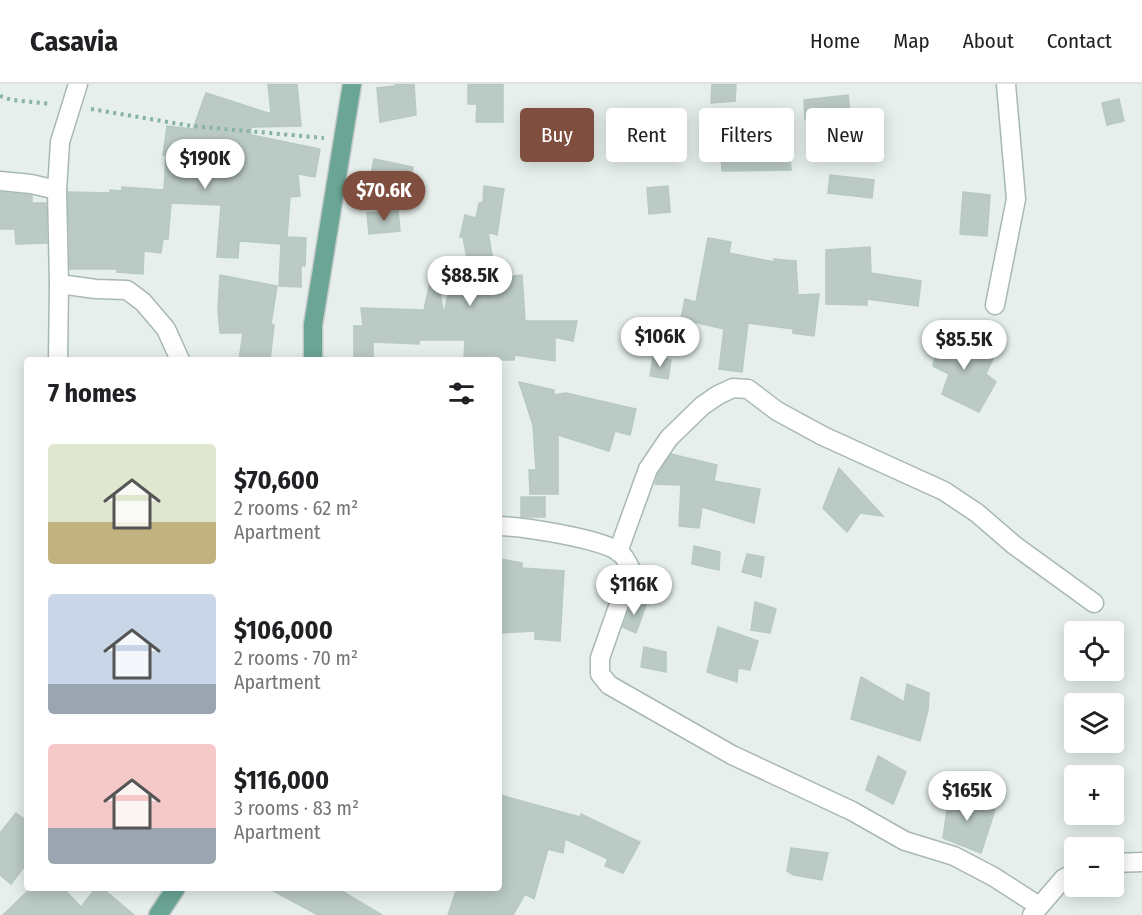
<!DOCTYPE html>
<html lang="en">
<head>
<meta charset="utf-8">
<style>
  :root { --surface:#fff; --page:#f6f6f6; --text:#202124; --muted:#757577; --line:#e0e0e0; --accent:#7f4e3f }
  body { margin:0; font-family:"Fira Sans Condensed",sans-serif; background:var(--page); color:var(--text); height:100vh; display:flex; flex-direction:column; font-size:22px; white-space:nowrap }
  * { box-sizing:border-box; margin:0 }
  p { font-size:20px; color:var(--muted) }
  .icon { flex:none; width:33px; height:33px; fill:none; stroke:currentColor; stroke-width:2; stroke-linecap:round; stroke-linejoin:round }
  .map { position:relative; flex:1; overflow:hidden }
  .panel { position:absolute; left:24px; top:273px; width:478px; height:534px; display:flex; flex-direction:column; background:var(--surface); border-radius:6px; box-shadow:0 3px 15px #0003 }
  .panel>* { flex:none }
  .hud { position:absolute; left:520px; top:24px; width:531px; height:54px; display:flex; gap:12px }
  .buttons { position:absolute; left:1064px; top:537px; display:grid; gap:12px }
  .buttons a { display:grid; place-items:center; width:60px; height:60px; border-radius:6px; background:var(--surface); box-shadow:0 3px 15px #0003; font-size:30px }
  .price { position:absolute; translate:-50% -51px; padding:0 14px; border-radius:21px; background:#fff; color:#222; font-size:20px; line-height:39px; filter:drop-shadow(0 2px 3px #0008) }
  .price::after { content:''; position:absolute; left:50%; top:36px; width:18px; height:14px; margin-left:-9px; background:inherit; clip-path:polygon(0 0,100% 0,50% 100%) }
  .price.active { background:var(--accent); color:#fff }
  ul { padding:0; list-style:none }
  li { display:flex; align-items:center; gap:18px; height:150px; padding:0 24px }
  li span { display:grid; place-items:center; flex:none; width:168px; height:120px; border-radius:6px; color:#555 }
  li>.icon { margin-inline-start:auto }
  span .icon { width:72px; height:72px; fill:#fffc; stroke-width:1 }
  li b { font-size:26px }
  h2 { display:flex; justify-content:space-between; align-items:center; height:72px; padding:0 24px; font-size:26px }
  .chip { padding:0 21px; border-radius:6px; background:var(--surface); box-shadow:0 3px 15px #0003; font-size:21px; line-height:54px }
  .chip.active { background:var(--accent); color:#fff }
  header { display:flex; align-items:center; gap:36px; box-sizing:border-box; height:84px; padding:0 30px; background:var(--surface); border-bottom:2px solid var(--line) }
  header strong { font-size:28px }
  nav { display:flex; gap:33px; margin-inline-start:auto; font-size:21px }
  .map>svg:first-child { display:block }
</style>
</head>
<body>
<header>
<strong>Casavia</strong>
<nav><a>Home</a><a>Map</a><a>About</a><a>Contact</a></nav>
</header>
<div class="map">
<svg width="1142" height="831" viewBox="0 0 1142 831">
  <rect width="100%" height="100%" fill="#e6efeb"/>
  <g fill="#bbcac4" stroke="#b8c9c2" stroke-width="1.5">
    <polygon points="268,0 297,0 301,42 251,43 251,51 320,65 315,93 298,90 300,112 290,113 287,153 306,154 305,182 301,181 301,203 279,202 281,160 241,157 239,158 238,174 217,173 221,121 171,119 168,155 163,155 161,169 144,167 143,190 117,188 117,185 70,185 68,108 110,109 110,106 122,107 122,103 164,106 166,72 163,71 167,42 193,45 206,9 271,30"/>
    <polygon points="395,0 414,0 416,31 380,38 377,4 395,2"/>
    <polygon points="468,0 503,0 503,38 476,38 477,20 468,20"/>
    <polygon points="712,0 736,0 735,17 711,19"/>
    <polygon points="848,11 851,35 844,36 845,71 826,72 826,33 805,35 804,16"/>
    <polygon points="1119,15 1124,37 1107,41 1102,19"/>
    <polygon points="788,48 791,86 722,87 721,68 760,67 759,50"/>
    <polygon points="374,75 413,83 409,104 370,96"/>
    <polygon points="830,91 874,96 872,114 828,109"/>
    <polygon points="484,102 504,105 497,151 488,148 496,194 522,191 525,237 577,237 573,257 555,253 555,277 515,271 514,276 464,276 465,256 419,256 419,260 373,258 373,276 354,276 354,242 363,242 361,224 424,226 434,181 444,230 450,202 456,203 456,196 471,196 463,153 460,153 465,131 476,134 479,119 483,118"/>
    <polygon points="668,102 670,128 649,130 647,104"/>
    <polygon points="0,108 29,111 32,112 32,119 46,119 47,159 16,160 15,145 0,145"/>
    <polygon points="963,108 990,111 987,152 960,150"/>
    <polygon points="398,126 400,147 369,150 367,129"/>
    <polygon points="708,154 731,158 729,169 774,178 774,175 796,177 798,211 819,210 814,252 793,249 793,245 748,239 742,288 719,285 724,245 681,235 685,215 696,218"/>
    <polygon points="870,163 871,189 921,197 918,222 867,215 867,221 826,220 826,166"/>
    <polygon points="220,191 277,202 271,240 274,241 270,276 239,276 243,249 220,249 218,226"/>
    <polygon points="940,248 957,257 958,253 994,272 986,290 996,298 979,328 942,310 949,290 933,282"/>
    <polygon points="653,273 671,276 668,295 650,292"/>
    <polygon points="519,298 554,306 554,311 566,309 636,325 630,351 615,347 609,367 558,351 558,410 530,410 529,386 536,386 533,341"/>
    <polygon points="671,370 717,381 714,397 760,405 754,439 702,423 699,444 679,442 681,401 655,400 658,390"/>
    <polygon points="839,384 883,432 860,429 847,448 823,424"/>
    <rect x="521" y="413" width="24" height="20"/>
    <polygon points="694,462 720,468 719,486 692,480"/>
    <polygon points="747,470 764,473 761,493 742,488"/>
    <polygon points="500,475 522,479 522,484 564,487 560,557 535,555 535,547 500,549"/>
    <polygon points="632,517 646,521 636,549 623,543"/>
    <polygon points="755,518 776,525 770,549 751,546"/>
    <polygon points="718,543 758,557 750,586 738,584 737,598 707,588"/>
    <polygon points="644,563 666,568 666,588 641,583"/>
    <polygon points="861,593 904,618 907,600 929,609 928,626 920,657 851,635"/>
    <polygon points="878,672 906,688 893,720 866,706"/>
    <polygon points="950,705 995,726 981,769 943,754"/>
    <polygon points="500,711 580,733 581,730 640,758 623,789 605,782 608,775 565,755 563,769 548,765 534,815 525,810 513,831 448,831 457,804 500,804"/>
    <polygon points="16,729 27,737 27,779 11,800 0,791 0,749"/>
    <polygon points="791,764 828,769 822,796 794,791 787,787"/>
    <polygon points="31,804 63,804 81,823 96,804 102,804 134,831 3,831"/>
    <polygon points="268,804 337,804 382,831 318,831"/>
  </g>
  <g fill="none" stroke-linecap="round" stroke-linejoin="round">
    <defs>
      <g id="minor">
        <polyline points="0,97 31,100 57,106"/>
        <polyline points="59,200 96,205 127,206 143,218 166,245 180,276"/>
        <polyline points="995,221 1016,115 1006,0"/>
        <polyline points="58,276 59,200 57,106 60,58 78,0"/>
        <path d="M500 442C526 443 596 454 618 467 624 471 628 479 631 486L600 574V590L609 601 732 671 852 727 905 757 954 772 994 793 1039 822"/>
        <polyline points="618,468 648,385 669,354 702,322 718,311 733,304 748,305 777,327 823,352 944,407 977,429 1014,461 1094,519"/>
        <polyline points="1113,779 1142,778"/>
        <polyline points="1032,831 1063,795 1074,789"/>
      </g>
      <g id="major">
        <polyline points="313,276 313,241 352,0"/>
        <polyline points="158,831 176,804"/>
      </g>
    </defs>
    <use href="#minor" stroke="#a8b8b2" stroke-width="21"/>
    <use href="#major" stroke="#c2cac8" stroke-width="21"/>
    <g stroke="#86b3a5" stroke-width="4" stroke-dasharray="3 4.5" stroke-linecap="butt">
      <polyline points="0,12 12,16 51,20"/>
      <polyline points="91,25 192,42 324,54"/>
    </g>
    <use href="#minor" stroke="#fff" stroke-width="18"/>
    <use href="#major" stroke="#6aa596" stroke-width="18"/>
  </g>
</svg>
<div class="buttons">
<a><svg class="icon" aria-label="locate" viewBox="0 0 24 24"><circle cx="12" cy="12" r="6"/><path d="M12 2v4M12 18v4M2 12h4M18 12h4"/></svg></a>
<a><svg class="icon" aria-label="layers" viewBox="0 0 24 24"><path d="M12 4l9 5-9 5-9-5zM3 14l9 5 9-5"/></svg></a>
<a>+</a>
<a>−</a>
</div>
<b class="price" style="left:205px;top:106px">$190K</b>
<b class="price active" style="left:384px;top:138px">$70.6K</b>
<b class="price" style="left:470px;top:223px">$88.5K</b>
<b class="price" style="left:660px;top:284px">$106K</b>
<b class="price" style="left:964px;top:287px">$85.5K</b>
<b class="price" style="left:634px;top:532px">$116K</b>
<b class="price" style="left:967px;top:738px">$165K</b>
<div class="hud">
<a class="chip active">Buy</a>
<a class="chip">Rent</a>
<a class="chip">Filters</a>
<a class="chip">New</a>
</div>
<section class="panel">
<h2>7 homes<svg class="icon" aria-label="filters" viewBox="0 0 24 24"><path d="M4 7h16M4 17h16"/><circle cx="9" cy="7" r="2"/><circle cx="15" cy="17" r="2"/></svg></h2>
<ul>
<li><span style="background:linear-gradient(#dfe7d0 65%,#c2b280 0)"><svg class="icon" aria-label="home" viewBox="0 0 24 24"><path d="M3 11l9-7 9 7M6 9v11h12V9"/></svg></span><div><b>$70,600</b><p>2 rooms · 62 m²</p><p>Apartment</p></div></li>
<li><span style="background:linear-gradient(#c9d6e8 75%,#9aa5b1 0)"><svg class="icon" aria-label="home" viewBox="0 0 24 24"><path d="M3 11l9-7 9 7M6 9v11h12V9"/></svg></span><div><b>$106,000</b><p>2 rooms · 70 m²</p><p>Apartment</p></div></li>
<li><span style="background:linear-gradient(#f6c9c9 70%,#9aa5b1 0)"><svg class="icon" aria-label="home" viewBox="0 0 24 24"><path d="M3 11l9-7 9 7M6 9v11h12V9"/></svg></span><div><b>$116,000</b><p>3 rooms · 83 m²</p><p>Apartment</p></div></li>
</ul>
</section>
</div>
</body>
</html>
